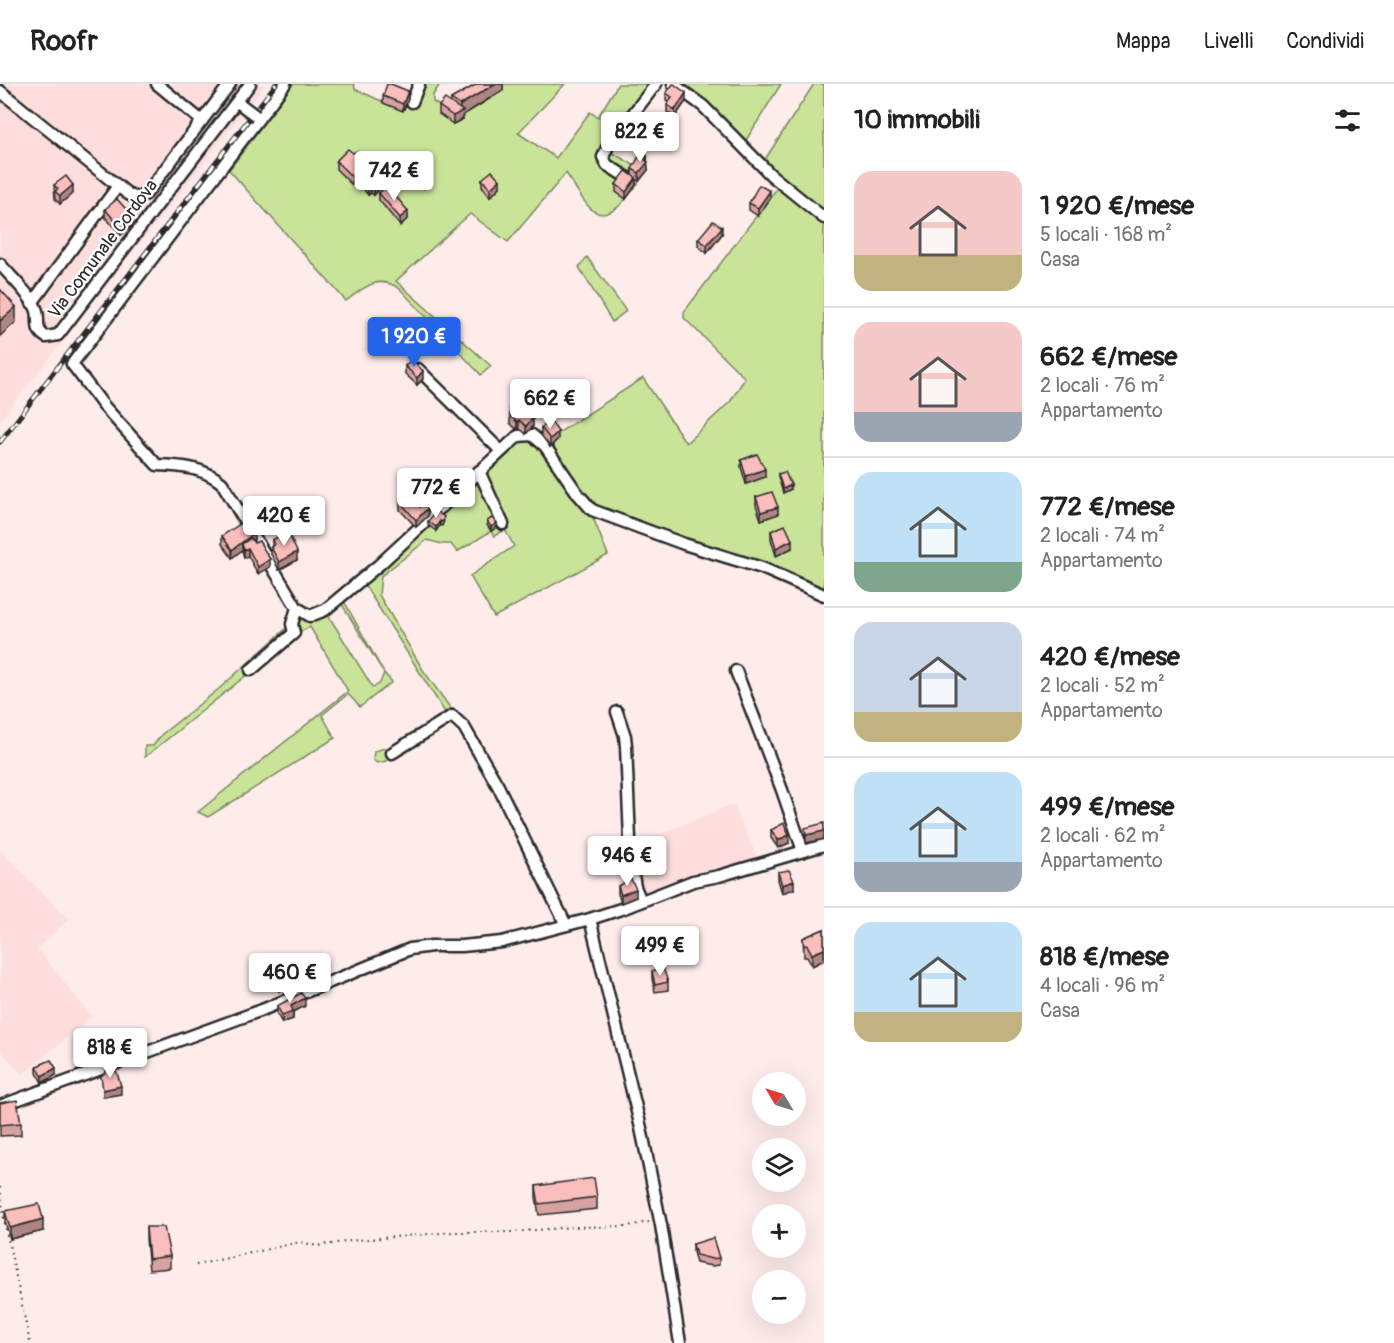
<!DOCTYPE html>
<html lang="it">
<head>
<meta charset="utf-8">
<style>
  :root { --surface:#fff; --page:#f6f6f6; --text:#222; --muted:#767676; --line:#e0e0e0; --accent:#2563eb }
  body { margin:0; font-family:Pangolin,sans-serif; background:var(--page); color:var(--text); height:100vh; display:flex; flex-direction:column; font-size:22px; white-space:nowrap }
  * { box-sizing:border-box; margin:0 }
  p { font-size:20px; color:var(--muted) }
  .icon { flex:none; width:33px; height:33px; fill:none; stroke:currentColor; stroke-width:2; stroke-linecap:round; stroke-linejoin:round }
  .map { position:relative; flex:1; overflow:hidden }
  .drawer { display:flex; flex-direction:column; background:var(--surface); width:570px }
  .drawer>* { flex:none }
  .needle { width:39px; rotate:308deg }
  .buttons { position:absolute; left:752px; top:988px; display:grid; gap:12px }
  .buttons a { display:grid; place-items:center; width:54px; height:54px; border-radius:50%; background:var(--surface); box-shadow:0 6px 24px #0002; font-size:30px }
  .price { position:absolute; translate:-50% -51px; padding:0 14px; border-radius:6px; background:#fff; color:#222; font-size:20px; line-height:39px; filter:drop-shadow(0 2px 3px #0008) }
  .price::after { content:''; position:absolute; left:50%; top:36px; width:18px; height:14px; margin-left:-9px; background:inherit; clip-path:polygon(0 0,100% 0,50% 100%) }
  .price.selected { background:var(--accent); color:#fff }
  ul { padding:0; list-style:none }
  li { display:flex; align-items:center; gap:18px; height:150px; padding:0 30px }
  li+li { border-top:2px solid var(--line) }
  li span { display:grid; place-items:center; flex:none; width:168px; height:120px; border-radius:18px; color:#555 }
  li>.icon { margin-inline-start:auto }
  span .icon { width:72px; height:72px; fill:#fffc; stroke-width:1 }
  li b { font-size:26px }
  h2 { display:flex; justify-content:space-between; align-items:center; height:72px; padding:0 30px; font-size:26px }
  header { display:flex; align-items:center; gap:36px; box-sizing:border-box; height:84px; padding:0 30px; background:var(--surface); border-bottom:2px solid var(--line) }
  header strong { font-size:28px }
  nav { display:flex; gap:33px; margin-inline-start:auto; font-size:21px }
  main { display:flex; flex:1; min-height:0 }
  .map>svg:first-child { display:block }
</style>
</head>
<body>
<header>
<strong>Roofr</strong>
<nav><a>Mappa</a><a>Livelli</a><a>Condividi</a></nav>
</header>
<main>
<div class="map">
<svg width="824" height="1259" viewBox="0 0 824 1259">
  <rect width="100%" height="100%" fill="#feeceb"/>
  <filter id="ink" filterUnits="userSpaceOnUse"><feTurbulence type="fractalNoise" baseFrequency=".0167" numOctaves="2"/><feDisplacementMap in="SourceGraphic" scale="12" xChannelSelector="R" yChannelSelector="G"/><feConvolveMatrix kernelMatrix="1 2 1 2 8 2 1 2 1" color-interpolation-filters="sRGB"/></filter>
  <g filter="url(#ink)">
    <g fill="#fddedd">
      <polygon points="0,0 266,0 0,337"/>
      <polygon points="733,720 758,775 692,791 640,810 635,789 634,756 653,753"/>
      <polygon points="0,766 69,835 37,864 92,933 22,991 0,966"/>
    </g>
    <g fill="#c9e399" stroke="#7a8762" stroke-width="1.5">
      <path d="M293 0H354L355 5 403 27 415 0H440L433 11V18L444 24 453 40 462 35 460 33 503 7 498 0H565L518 49 556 74 590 28 598 33 618 0H651L604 64 637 83 648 86C636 100 612 146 590 124 580 114 574 100 566 89L508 158 470 130 396 197 491 282 481 291 400 205C379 190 364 203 346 217L229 86Z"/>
      <polygon points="680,0 781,0 743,61"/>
      <polygon points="814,0 824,0 824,503 818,509 590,426 608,471 494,533 470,492 514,462 505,446 494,452 491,447 457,468 451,460 442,460 427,456 381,492 379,511 423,586 464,643 464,653 450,637 386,677 377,679 373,676 374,667 385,664 393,665 446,630 364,500 344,517 384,589 392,598 360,623 348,610 322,631 335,654 208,733 198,728 348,607 310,543 300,548 145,673 145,662 153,662 162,650 220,604 290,541 297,524 310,532 325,526 373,604 380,599 384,589 338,514 518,352 532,351 545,362 555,351 643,294 686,359 730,318 745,294 684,234 684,228 781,99 762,80"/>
      <polygon points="587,173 626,227 612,238 579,183"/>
    </g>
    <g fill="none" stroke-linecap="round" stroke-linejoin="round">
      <defs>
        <g id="minor">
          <polyline points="157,0 202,37"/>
          <path d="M285 0 72 280 103 321 157 381C181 382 203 383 222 399L297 524 310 532 325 526 380 480 518 352 532 351 545 362 578 410 592 426 684 460 762 484 824 511"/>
          <polyline points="673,0 703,22 771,91 824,134"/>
          <path d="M0 7 128 110C135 114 139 114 146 110L230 0"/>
          <polyline points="412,18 419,0"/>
          <polyline points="628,94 607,81 603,73 608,62 656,0"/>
          <path d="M0 180C10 192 33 213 37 227 40 238 34 246 46 253L58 251 250 0"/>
          <polyline points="32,219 118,102"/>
          <polyline points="418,285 501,367"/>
          <polyline points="479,387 503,440"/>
          <polyline points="251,586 294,549 292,540 297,524"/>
          <polyline points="736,587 782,706 803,767"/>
          <polyline points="617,628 625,652 626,662 631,779 635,803 641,817"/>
          <polyline points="392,669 452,632 464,643 498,702 566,841"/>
          <polyline points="590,835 641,1044 661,1141 680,1259"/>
          <polyline points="0,1022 262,926 410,865 432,862 462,862 502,858 590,835 624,824 693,797 719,792 824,761"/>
        </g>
      </defs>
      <use href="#minor" stroke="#2b2b2b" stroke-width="15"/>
      <g stroke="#2b2b2b" stroke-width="2" stroke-dasharray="1.5 4.5" stroke-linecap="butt">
        <polyline points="0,1103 4,1136 30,1259"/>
        <polyline points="196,1181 300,1158 317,1162 357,1156 453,1148 511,1148 575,1143 628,1142 649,1138"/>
      </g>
      <use href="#minor" stroke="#fff" stroke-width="10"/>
      <defs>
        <polyline id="rail" points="0,358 276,0"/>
      </defs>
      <use href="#rail" stroke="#2b2b2b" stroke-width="5"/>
      <use href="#rail" stroke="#fff" stroke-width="3" stroke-dasharray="9" stroke-linecap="butt"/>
      <defs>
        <polyline id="minor-bridge" points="240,20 256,32"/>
      </defs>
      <use href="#minor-bridge" stroke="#2b2b2b" stroke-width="15" stroke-linecap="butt"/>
      <use href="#minor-bridge" stroke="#fff" stroke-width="10"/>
    </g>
    <g fill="#d7a3a2" stroke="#2b2b2b" stroke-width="1.5">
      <polygon points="476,0 503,0 503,6 463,31 463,35 453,40 439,30 439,22 451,19 451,15 476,1"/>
      <polygon points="666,9 686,17 675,33 667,28 667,21 669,18 666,16"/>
      <polygon points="383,12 408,15 403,27 383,19"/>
      <polygon points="353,69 361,92 352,101 336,85 336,77"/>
      <polygon points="647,78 648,86 639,97 636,95 636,101 626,115 616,108 616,100 632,91 632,85"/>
      <polygon points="361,94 381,103 374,111 371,109 368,111 361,102"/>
      <polygon points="482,95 500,103 490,113 482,102"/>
      <polygon points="54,101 73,109 60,120 55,115"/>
      <polygon points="379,109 408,134 400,142 379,116"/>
      <polygon points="770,115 758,132 749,126 749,119"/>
      <polygon points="105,125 133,141 121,151 105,133"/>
      <polygon points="722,150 707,169 698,162 698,155"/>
      <polygon points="405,282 423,295 417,301 405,290"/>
      <polygon points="510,325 533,342 526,350 519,344 517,346 510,339"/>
      <polygon points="541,344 558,355 550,363 541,351"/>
      <polygon points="741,376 765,393 746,400 741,383"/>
      <polygon points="778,390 791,405 783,409 778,393"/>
      <polygon points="756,413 778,430 761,436 756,421"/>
      <polygon points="419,416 420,423 428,432 416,443 400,426 400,418"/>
      <polygon points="428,437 444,437 442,442 440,441 436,447 428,441"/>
      <polygon points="487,437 497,443 491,447 487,441"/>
      <polygon points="771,447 792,464 776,472 771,455"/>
      <polygon points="222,452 254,456 253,457 270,483 258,490 248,472 244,474 242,466 232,474 222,460"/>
      <polygon points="272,456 297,476 279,486 271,470 271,463 272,462"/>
      <polygon points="771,746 789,759 778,764 771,754"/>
      <polygon points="778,788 794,805 782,809 778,796"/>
      <polygon points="618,802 636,813 621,819 618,810"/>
      <polygon points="824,845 824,876 812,882 807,873 804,873 803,854"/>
      <polygon points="652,887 668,898 668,906 655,908 652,895"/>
      <polygon points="273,894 288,900 279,907 273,898"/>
      <polygon points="277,922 305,922 293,928 293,935 282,939 277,930"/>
      <polygon points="37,982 56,991 42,999 37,989"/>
      <polygon points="0,1019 21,1039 21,1051 0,1052"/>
      <polygon points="536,1102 597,1113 597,1125 539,1131 536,1113"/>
      <polygon points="5,1127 43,1147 10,1155 5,1138"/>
      <polygon points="146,1143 170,1172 170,1184 149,1186 146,1155"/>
      <polygon points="693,1160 719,1174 719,1181 712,1182 696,1179 693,1168"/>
    </g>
    <g fill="#af8584" stroke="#2b2b2b" stroke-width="1.5">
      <polygon points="495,0 503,0 503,6 463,31 463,35 453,40 453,32 460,28 460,21"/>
      <polygon points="408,7 408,15 403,27 403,20"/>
      <polygon points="686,9 686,17 675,33 675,26"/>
      <polygon points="647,72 648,86 639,97 639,89 645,76"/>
      <polygon points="361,85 361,92 352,101 352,93"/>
      <polygon points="636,94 636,101 626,115 626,108"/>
      <polygon points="381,95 381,103 374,111 374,104"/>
      <polygon points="500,96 500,103 490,113 490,105"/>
      <polygon points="73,101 73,109 60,120 60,112"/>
      <polygon points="371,101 371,109 368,111 368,103"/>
      <polygon points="770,107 770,115 758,132 758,124"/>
      <polygon points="408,127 408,134 400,142 400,134"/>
      <polygon points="133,133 133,141 121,151 121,144"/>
      <polygon points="722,143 722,150 707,169 707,161"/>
      <polygon points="16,223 16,238 0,252 0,237"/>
      <polygon points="423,287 423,295 417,301 417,294"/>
      <polygon points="533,334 533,342 526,350 526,342"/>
      <polygon points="519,336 519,344 517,346 517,338"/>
      <polygon points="558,348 558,355 550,363 550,355"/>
      <polygon points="765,385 765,393 746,400 746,392"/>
      <polygon points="791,401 791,405 783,409 783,405"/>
      <polygon points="778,423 778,430 761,436 761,428"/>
      <polygon points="428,424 428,432 416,443 416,436"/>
      <polygon points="440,437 440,441 436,447 436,443"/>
      <polygon points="497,439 497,443 491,447 491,443"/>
      <polygon points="254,449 254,456 244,464 242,460 242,466 232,474 232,466"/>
      <polygon points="792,456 792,464 776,472 776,464"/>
      <polygon points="248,464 248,472 244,474 244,466"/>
      <polygon points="297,468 297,476 279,486 279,478"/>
      <polygon points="270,475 270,483 258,490 258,483"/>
      <polygon points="824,747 824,755 806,759 806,751"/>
      <polygon points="789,751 789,759 778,764 778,756"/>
      <polygon points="794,797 794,805 782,809 782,801"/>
      <polygon points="636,805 636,813 621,819 621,811"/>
      <polygon points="824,865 824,876 812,882 812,870"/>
      <polygon points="288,897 288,900 279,907 279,903"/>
      <polygon points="305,914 305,922 293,928 293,935 282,939 282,931 291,922"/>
      <polygon points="56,984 56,991 42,999 42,992"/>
      <polygon points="121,1002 121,1010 103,1013 103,1006"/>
      <polygon points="43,1135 43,1147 10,1155 10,1144"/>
    </g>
    <g fill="#fabebc" stroke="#2b2b2b" stroke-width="1.5">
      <polygon points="387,0 391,0 408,7 403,20 383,12"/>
      <polygon points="477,0 495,0 460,21 451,15"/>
      <polygon points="673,0 674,0 686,9 675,26 667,21 672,13 666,9"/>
      <polygon points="445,15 463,27 453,32 439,22"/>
      <polygon points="348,65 353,69 358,67 361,85 352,93 336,77"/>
      <polygon points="641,69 647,72 645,76 648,78 639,89 632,85"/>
      <polygon points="370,85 381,95 374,104 371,101 368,103 361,94"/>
      <polygon points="492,87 500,96 490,105 482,95"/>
      <polygon points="626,87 636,94 626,108 616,100"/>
      <polygon points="66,92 73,101 60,112 55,107 58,105 54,101"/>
      <polygon points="759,101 770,107 758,124 749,119"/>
      <polygon points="387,102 408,127 400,134 379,109"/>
      <polygon points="117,115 133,133 121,144 105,125"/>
      <polygon points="713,137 722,143 707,161 698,155"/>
      <polygon points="0,205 16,223 0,237"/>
      <polygon points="412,275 423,287 417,294 405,282"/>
      <polygon points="513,322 515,324 519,322 533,334 526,342 519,336 517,338 510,331 512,329 510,325"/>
      <polygon points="551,337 558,348 550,355 541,344"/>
      <polygon points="757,370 765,385 746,392 741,376"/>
      <polygon points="785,388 791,401 783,405 778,390"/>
      <polygon points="410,405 419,416 416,419 420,423 424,420 428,424 416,436 400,418"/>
      <polygon points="772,408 778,423 761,428 756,413"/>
      <polygon points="436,427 444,433 442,438 440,437 436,443 428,437"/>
      <polygon points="492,434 497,439 491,443 487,437"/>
      <polygon points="246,436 254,449 232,466 222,452"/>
      <polygon points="785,441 792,456 776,464 771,447"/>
      <polygon points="288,448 297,468 279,478 271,463 275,460 272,456"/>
      <polygon points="251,454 254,459 259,457 270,475 258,483 248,464 244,466 242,460"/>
      <polygon points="784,739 789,751 778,756 771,746"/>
      <polygon points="824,739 824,747 806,751 805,744"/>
      <polygon points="789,786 794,797 782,801 778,788"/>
      <polygon points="631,795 636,805 621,811 618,802"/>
      <polygon points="824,845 824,865 812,870 807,861 804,862 803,854"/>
      <polygon points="663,884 668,898 655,901 652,887"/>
      <polygon points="283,887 288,897 279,903 273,894"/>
      <polygon points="301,909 305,914 291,922 293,927 282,931 277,922"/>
      <polygon points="51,976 56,984 42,992 37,982"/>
      <polygon points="111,982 117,989 121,1002 103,1006 101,992 106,988 106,983"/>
      <polygon points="17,1016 21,1039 0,1041 0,1019"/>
      <polygon points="594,1094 597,1113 539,1120 536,1102"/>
      <polygon points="39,1120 43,1135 10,1144 5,1127"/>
      <polygon points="146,1143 164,1143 170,1172 149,1175"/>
      <polygon points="713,1154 719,1174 712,1175 696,1171 693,1160"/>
    </g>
  </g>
  <g text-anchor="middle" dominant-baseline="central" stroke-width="4.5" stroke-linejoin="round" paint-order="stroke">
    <g font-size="18" fill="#2b2b2b" stroke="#fff">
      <text transform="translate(103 165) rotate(-53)">Via Comunale Cordova</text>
    </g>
  </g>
</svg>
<div class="buttons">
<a><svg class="needle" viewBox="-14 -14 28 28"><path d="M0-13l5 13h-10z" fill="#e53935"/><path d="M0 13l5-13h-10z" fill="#767676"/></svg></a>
<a><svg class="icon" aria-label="layers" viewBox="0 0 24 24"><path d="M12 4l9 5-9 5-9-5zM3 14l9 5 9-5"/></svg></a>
<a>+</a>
<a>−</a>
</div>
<b class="price" style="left:640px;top:79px">822 €</b>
<b class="price" style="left:394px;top:118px">742 €</b>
<b class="price selected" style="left:414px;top:284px">1 920 €</b>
<b class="price" style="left:550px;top:346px">662 €</b>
<b class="price" style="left:436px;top:435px">772 €</b>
<b class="price" style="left:284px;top:463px">420 €</b>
<b class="price" style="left:627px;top:803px">946 €</b>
<b class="price" style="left:660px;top:893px">499 €</b>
<b class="price" style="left:290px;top:920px">460 €</b>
<b class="price" style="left:110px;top:995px">818 €</b>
</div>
<section class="drawer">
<h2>10 immobili<svg class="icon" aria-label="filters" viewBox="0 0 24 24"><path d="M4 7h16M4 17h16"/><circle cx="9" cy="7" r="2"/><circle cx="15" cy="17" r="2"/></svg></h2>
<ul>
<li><span style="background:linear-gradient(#f6c9c9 70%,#c2b280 0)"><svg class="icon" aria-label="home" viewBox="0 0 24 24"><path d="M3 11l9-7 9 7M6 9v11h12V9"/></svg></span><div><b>1 920 €/mese</b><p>5 locali · 168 m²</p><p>Casa</p></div></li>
<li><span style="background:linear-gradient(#f6c9c9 75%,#9aa5b1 0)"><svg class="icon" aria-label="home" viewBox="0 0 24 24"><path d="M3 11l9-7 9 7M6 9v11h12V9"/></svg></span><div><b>662 €/mese</b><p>2 locali · 76 m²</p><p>Appartamento</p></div></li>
<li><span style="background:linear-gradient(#bfe0f5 75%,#7fa58c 0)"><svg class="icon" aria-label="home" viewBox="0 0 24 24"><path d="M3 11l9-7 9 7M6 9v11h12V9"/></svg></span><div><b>772 €/mese</b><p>2 locali · 74 m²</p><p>Appartamento</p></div></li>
<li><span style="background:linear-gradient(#c9d6e8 75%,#c2b280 0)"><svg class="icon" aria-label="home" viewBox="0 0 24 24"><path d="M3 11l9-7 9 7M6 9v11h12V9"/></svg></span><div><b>420 €/mese</b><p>2 locali · 52 m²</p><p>Appartamento</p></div></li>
<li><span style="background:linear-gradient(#bfe0f5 75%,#9aa5b1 0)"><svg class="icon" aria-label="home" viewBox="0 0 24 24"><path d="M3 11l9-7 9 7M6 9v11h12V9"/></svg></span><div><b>499 €/mese</b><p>2 locali · 62 m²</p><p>Appartamento</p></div></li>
<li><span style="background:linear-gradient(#bfe0f5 75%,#c2b280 0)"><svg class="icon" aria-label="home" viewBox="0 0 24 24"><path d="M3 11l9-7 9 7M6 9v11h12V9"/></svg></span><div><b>818 €/mese</b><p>4 locali · 96 m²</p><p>Casa</p></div></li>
</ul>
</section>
</main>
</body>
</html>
